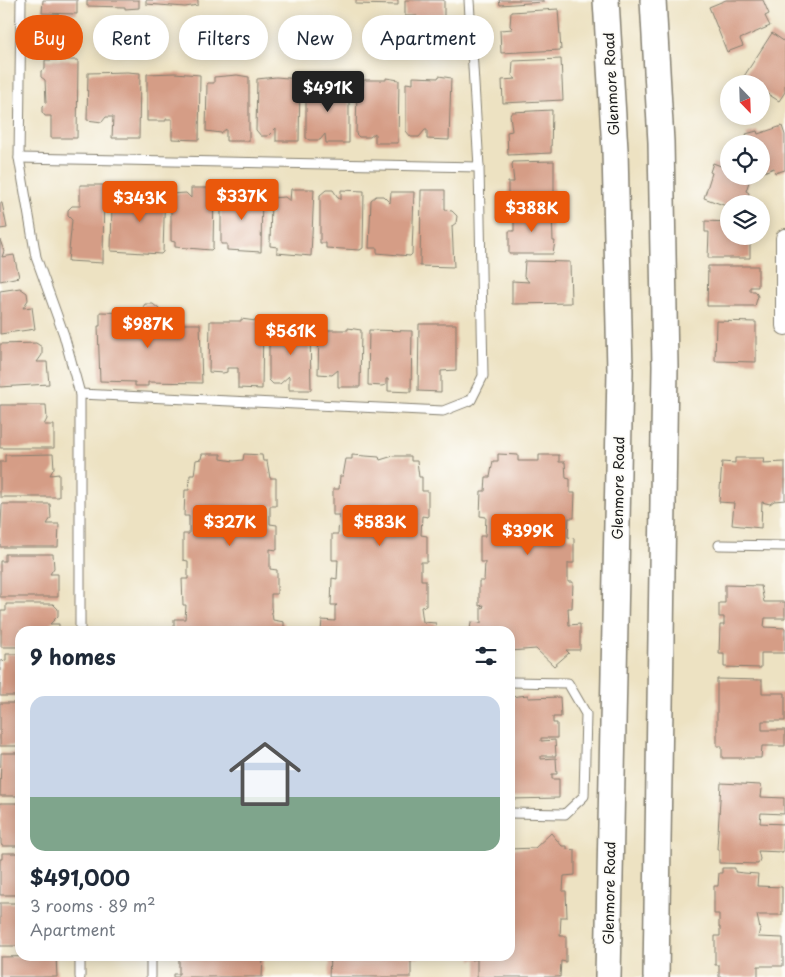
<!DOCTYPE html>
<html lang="en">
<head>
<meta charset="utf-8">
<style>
  :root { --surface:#fff; --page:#f2f2f3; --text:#1f2937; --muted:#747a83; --line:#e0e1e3; --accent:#ea580c }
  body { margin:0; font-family:"Playpen Sans",sans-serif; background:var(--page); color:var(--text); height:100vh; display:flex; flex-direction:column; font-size:19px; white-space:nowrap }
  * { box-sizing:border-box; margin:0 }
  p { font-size:16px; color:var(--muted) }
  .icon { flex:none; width:28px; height:28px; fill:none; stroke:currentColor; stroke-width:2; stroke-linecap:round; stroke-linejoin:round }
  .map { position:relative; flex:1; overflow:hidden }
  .panel { position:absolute; left:15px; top:626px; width:500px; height:335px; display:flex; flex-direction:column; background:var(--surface); border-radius:15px; box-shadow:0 2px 12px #0003 }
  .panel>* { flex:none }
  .hud { position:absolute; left:15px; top:15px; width:500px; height:45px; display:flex; gap:10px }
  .needle { width:32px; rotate:157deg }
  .fabs { position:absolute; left:720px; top:75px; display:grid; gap:10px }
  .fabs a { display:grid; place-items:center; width:50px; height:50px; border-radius:50%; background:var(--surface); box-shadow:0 2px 12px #0003; font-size:25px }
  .price { position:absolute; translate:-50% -42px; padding:0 11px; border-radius:5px; background:var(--accent); color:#fff; font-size:16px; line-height:32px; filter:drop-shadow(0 1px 2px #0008) }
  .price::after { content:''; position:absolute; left:50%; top:30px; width:15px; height:11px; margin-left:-8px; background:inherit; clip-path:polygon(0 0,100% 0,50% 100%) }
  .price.selected { background:#222; color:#fff }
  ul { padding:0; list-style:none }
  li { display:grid; align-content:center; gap:10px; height:265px; padding:0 15px }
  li+li { border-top:1px solid var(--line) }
  li span { display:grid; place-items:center; height:155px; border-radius:15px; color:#555 }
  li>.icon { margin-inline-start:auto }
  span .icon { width:90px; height:90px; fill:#fffc; stroke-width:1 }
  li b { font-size:21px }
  h2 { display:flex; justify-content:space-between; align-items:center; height:60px; padding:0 15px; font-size:21px }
  .tag { padding:0 18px; border-radius:22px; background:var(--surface); box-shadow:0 2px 12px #0003; font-size:18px; line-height:45px }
  .tag.selected { background:var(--accent); color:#fff }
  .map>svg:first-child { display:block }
</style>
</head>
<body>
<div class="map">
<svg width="785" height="977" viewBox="0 0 785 977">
  <rect width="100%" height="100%" fill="#fdfcf7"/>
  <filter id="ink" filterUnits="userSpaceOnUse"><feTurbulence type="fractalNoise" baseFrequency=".02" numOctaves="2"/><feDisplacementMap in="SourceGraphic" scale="10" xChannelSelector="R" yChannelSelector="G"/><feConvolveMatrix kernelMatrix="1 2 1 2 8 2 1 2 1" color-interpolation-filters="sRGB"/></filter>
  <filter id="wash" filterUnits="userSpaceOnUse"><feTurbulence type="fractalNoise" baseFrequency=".0096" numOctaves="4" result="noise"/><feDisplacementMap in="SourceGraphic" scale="20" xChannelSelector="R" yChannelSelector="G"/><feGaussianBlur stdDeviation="1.12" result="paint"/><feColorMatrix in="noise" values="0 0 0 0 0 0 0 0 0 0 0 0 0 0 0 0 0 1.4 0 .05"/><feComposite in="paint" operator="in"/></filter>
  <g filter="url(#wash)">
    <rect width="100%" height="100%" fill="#ede2c2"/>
    <g id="blocks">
      <g fill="#d59d86">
        <polygon points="43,0 77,0 77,14 42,13"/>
        <polygon points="87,0 139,0 139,8 125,9 125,7 87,6"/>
        <polygon points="146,0 198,0 198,5 185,7 146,4"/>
        <polygon points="356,0 398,0 398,5 356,4"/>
        <polygon points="405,0 444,0 444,18 436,18 436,22 417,21 417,16 405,16"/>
        <polygon points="499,0 543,0 543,2 500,5"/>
        <polygon points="726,0 763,0 769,14 765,16 770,26 740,39 743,46 727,52 709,7"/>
        <polygon points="558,9 561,50 501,53 500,30 513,29 510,26 511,12"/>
        <polygon points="772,33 785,42 785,92 779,101 763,91 761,94 761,84 739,84"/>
        <polygon points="561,59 563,100 503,103 502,80 516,79 512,76 513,61"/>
        <polygon points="45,60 78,60 77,138 51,138 51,116 45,116 42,112 42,107 46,103 45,80 41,77 41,71 45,69"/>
        <polygon points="127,72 140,73 139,138 112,138 113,117 106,117 102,122 87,120 88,73"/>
        <polygon points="175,73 200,75 199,140 172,139 172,119 166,119 166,121 147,121 147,74"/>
        <polygon points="237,75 249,77 249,141 226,141 226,129 221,133 206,131 207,83 214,83 214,77"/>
        <polygon points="439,76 451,78 449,140 427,139 427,130 425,130 419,137 411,137 406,131 406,83 413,84 413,77 438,78"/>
        <polygon points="276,77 300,79 299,141 276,141 276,128 268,136 261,136 256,130 257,79"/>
        <polygon points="386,78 399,80 398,143 375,143 375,133 370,137 359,137 356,134 357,87 363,86 364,80 386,80"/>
        <polygon points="336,83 349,85 349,143 326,143 325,134 320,140 309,140 306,138 306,89 313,90 313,84 336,85"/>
        <polygon points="552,110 551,153 508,155 507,132 512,131 510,115 512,112"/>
        <polygon points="782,126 785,135 785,170 775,173 774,168 761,173 761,144 750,144 746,134 757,131 758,134"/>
        <polygon points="554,161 554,204 508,204 508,182 514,182 512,165 513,162"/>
        <polygon points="713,163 729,169 729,176 751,176 746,191 749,193 746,204 729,204 729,207 704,198 712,173 710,172"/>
        <polygon points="80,185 104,185 103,263 68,261 72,220 68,216 68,210 72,206 80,206"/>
        <polygon points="138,187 165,187 163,252 161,254 111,251 112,204 137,207"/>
        <polygon points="191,188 214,188 213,248 211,250 175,247 175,242 171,241 171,194 186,193 191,198"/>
        <polygon points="291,189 314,189 311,256 277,253 277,247 270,246 271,198 285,197 290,201"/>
        <polygon points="241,190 262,190 261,252 227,250 227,244 221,244 221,197 236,195 241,199"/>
        <polygon points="326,190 333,190 339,199 341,199 341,190 364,191 363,248 360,250 326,248 326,243 320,243 320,195"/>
        <polygon points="421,190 445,190 445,210 452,211 457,216 456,223 452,226 454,267 420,266"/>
        <polygon points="391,192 414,192 412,254 410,256 377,253 377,248 369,248 371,200 376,196 383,196 390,203"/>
        <polygon points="0,203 2,203 7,228 0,229"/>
        <polygon points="514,211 552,211 553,241 555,241 553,254 509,254 509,231 514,231"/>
        <polygon points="705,221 729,222 729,236 750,236 750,258 708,258 709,232 705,232"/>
        <polygon points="0,240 4,251 2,257 14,255 19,277 0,281"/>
        <polygon points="525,261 570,262 571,303 512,304 512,281 529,282 524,276"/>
        <polygon points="708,266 758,266 758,287 750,287 750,291 755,291 758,296 755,306 707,306"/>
        <polygon points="20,288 27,293 28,300 23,308 32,307 35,329 0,334 0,291"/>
        <polygon points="145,304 153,304 159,309 159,324 200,324 202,383 148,382 148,386 135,386 135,382 100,381 98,326 100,326 100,312 139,313"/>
        <polygon points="241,319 263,322 262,389 238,388 238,368 227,368 227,372 223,373 209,372 210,321 241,321"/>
        <polygon points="716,321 756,322 756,362 715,361"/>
        <polygon points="419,324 456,324 456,370 441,371 441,392 418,391"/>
        <polygon points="310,325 311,390 289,390 289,376 280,384 273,384 269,380 269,327"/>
        <polygon points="348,328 361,330 360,387 338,387 338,370 332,375 318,374 319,330 348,330"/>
        <polygon points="369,330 412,331 411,392 388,391 388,379 386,379 386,385 382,386 368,385"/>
        <polygon points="36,343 42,347 42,355 37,362 47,362 49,384 0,387 0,344"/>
        <polygon points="0,405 46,405 47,419 44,425 54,425 54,448 0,448"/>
        <polygon points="53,454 54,468 50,475 59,474 59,497 0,497 0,462 5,462 5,455"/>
        <polygon points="202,454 221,454 221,459 234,461 243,460 244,454 262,455 263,461 267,461 270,478 276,478 276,506 270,506 270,524 277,525 277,550 270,549 270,569 277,570 277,594 271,594 271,607 273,620 284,622 284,631 174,631 174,619 185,619 186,605 183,605 182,579 188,579 188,561 183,560 183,534 189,534 189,516 184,516 185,490 189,490 190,475 194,475 196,460 201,459"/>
        <polygon points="498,454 518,455 518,461 539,461 539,455 559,455 559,462 565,462 566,478 570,479 570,493 575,493 574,518 569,518 568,537 574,538 574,563 568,563 568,582 573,582 572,608 568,608 569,625 580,624 580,650 566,650 569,653 554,666 536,649 510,651 510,631 470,631 471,622 481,623 481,607 483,608 484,605 479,606 479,581 484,581 485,562 480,562 480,536 485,536 486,517 480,516 481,491 485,491 486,477 490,477 493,461 498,461"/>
        <polygon points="352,455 379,457 380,460 393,456 411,456 411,461 417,461 419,477 422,477 422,491 428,491 428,517 422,516 421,535 427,536 427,562 421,562 421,580 426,580 426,606 421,607 423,622 436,623 435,631 321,631 322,620 335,621 335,606 337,605 331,605 332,578 337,579 338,560 332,560 332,534 338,534 339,515 333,515 333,489 339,489 340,476 343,476 346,459 352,459"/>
        <polygon points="735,458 764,458 763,463 785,462 785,500 774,501 770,504 762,502 761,528 732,525 734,503 719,502 722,462 735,463"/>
        <polygon points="2,504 50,504 51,518 47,524 59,524 58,547 0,547"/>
        <polygon points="5,554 53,554 54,568 50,574 58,574 58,597 0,597 0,561 5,561"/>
        <polygon points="725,585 761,586 764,602 785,602 785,618 765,618 764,627 785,628 785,653 761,653 761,668 724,667 724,654 719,654 720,625 724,625 724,617 719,617 719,603 725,603"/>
        <polygon points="6,604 53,604 58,609 58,616 50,624 59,624 59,631 20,631 20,647 1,647 1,611 6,611"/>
        <polygon points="6,654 20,654 20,696 0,696 1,661 6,660"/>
        <polygon points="717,679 762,680 762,693 785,693 785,721 762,721 762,730 785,730 785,746 762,746 761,758 722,758 722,746 717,746"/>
        <polygon points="528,695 528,698 560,697 561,717 553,717 553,723 557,723 557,738 541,738 541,741 555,740 556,756 541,756 541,759 556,758 557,774 552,774 552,779 559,779 559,798 510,799 510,697"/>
        <rect x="0" y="703" width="20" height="43"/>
        <polygon points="1,753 20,753 20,796 0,796"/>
        <polygon points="721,783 760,785 762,789 761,797 784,798 784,814 761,813 760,823 784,824 783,852 758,851 760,859 758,864 719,863 719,849 717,849"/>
        <polygon points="0,803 20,803 20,846 2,846 1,844"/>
        <polygon points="551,833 562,846 567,846 567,849 575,850 575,875 564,876 563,891 566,891 567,917 561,917 560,936 566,936 566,962 561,961 560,977 477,977 477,959 471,960 471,956 510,956 510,849 535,848"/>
        <polygon points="2,853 20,853 20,895 0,895 0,859 2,859"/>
        <polygon points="722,868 735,868 735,872 744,873 758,874 757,886 782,887 782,915 757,915 760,929 758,937 783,938 783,966 758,966 758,977 719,977 719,965 715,965 715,936 720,936 720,927 719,927 719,914 714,914 714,886 718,886 719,873 722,873"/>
        <rect x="0" y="903" width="20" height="43"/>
        <polygon points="56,956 57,977 0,977 0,957"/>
        <polygon points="179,956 263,956 262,977 173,977 173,974 179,974"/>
        <polygon points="330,956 419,956 419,958 411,958 411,977 329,977"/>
      </g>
    </g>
  </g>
  <g filter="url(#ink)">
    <use href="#blocks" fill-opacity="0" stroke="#847f6f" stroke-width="1"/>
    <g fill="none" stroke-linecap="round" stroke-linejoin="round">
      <defs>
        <g id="service">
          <polyline points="21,0 19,158 36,257 64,335 80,394"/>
          <polyline points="19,158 479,167"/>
          <polyline points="719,545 785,546"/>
          <polyline points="80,631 80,394 443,411 471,400 483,376 479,167 469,0"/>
          <polyline points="510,682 568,683 586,714 584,796 565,814 510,813"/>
          <polyline points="80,956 80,977"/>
          <polyline points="151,956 151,977"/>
        </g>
        <polyline id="minor" points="785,238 785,326"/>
        <g id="secondary">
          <polyline points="606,0 615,150 620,371 608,977"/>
          <polyline points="653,0 661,142 665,366 656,977"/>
        </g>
      </defs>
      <use href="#service" stroke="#847f6f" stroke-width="11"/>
      <use href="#minor" stroke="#847f6f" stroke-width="20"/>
      <use href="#secondary" stroke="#847f6f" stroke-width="28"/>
      <use href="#service" stroke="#fff" stroke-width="9"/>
      <use href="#minor" stroke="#fff" stroke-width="18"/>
      <use href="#secondary" stroke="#fff" stroke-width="25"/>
    </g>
  </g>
  <g text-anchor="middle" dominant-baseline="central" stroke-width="4" stroke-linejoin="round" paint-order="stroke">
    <g font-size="14" fill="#1c1c1c" stroke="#fdfcf7">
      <text transform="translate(611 84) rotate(-93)">Glenmore Road</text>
      <text transform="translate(618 488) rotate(-89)">Glenmore Road</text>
      <text transform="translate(609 893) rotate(-89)">Glenmore Road</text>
    </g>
  </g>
</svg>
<div class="fabs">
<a><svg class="needle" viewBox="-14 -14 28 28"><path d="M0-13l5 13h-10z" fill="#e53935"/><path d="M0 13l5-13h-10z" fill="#747a83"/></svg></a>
<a><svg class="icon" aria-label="locate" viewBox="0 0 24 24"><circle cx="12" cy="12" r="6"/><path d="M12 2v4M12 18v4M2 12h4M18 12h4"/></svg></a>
<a><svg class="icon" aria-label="layers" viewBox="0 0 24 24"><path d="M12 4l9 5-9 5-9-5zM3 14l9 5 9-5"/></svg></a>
</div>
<b class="price selected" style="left:328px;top:113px">$491K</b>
<b class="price" style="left:242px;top:221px">$337K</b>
<b class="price" style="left:140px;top:223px">$343K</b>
<b class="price" style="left:532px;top:233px">$388K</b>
<b class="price" style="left:148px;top:349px">$987K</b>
<b class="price" style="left:291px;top:356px">$561K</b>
<b class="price" style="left:230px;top:547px">$327K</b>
<b class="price" style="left:380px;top:547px">$583K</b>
<b class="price" style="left:528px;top:556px">$399K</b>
<div class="hud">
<a class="tag selected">Buy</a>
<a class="tag">Rent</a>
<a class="tag">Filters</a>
<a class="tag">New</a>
<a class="tag">Apartment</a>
</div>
<section class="panel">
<h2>9 homes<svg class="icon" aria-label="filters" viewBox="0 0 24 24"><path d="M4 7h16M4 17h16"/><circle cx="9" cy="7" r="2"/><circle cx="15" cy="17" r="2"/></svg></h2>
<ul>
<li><span style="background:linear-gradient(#c9d6e8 65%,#7fa58c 0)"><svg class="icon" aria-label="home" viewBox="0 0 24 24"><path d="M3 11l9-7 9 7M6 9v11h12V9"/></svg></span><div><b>$491,000</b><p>3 rooms · 89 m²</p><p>Apartment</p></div></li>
</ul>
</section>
</div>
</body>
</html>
